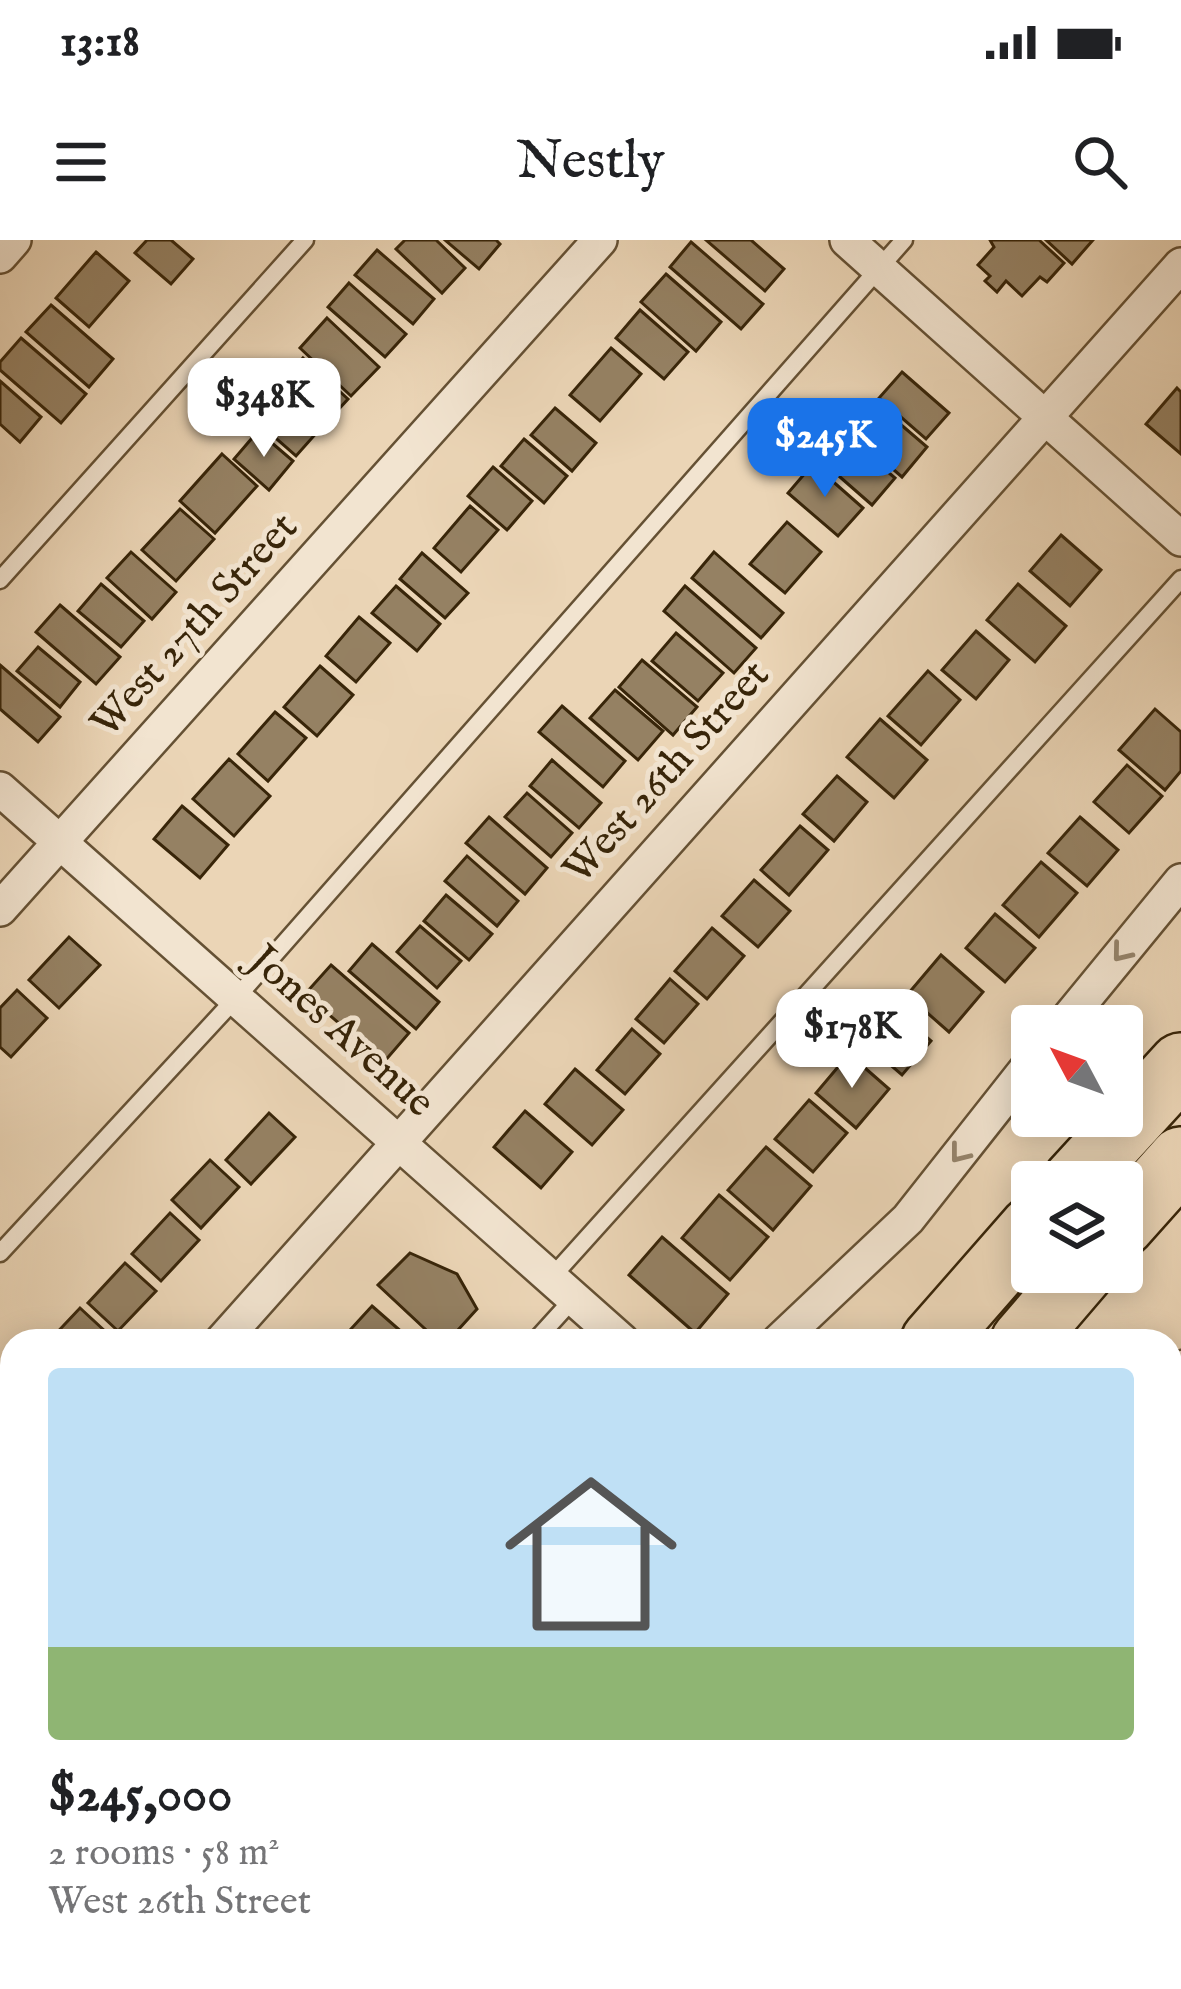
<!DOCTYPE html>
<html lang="en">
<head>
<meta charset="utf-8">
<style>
  :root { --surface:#fff; --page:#f2f2f2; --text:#202124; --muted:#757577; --line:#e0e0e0; --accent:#1a73e8 }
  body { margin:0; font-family:"IM FELL English",serif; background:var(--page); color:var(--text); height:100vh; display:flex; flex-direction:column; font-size:45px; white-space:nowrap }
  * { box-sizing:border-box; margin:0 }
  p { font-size:39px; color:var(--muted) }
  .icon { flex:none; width:66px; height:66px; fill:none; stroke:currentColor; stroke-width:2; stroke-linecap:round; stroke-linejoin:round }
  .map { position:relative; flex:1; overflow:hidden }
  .details { position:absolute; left:0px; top:1089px; width:1182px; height:660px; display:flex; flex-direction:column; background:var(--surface); border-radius:36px 36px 0 0; box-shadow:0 6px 30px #0003 }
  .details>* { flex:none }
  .needle { width:78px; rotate:311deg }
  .buttons { position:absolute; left:1011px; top:765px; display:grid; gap:24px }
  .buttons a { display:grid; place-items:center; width:132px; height:132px; border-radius:12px; background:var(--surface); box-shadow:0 6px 30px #0003; font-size:60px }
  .price { position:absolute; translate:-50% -102px; padding:0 27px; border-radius:24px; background:#fff; color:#222; font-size:39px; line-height:78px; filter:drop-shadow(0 3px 6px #0008) }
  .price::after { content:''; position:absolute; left:50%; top:72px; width:36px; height:27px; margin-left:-18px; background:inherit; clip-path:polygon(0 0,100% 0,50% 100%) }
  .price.current { background:var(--accent); color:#fff }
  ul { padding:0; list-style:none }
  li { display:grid; align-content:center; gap:24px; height:636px; padding:0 48px }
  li+li { border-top:3px solid var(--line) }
  li span { display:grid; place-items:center; height:372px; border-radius:12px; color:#555 }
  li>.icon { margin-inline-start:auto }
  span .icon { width:216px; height:216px; fill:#fffc; stroke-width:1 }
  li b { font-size:51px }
  .status { display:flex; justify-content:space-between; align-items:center; height:84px; padding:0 60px; background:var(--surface); direction:ltr }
  .status svg { height:33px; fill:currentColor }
  header { display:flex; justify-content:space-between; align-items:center; height:156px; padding:0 48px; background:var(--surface); font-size:54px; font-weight:600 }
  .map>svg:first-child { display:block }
</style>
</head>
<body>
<div class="status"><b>13:18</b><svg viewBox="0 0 49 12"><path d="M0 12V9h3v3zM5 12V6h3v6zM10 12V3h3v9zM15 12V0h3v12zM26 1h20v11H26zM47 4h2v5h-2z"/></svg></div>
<header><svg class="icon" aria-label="menu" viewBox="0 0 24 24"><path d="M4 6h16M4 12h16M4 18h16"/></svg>Nestly<svg class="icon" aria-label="search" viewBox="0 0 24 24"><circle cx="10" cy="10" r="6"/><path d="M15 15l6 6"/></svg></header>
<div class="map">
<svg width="1181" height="1749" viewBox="0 0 1181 1749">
  <rect width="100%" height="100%" fill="#ebd5b6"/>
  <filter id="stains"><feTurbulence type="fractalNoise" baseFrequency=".00167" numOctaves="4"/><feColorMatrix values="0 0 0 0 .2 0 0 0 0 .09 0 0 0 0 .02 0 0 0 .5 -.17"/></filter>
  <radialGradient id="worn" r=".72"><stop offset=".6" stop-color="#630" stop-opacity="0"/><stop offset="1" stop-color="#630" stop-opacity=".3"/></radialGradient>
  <g fill="#958163" stroke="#382509" stroke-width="3">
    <polygon points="147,0 171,0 193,19 171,44 135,13"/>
    <polygon points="405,0 436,0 465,28 442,53 396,9"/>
    <polygon points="445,0 496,0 500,4 479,29"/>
    <polygon points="706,0 751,0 784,29 765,51"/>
    <polygon points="990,0 1039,0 1064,23 1047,42 1040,37 1022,56 1006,41 997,52 985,41 990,36 978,25 994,7"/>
    <polygon points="1046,0 1093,0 1072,24"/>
    <polygon points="691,2 763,64 741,89 670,27"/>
    <polygon points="377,10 434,59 413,84 355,35"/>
    <polygon points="96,12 129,41 89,87 56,58"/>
    <polygon points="666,34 721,82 696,111 641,62"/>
    <polygon points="349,43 406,94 385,117 328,67"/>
    <polygon points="51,65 113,119 89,147 26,92"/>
    <polygon points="640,70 688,112 664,139 616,98"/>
    <polygon points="327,78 379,127 351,156 300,108"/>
    <polygon points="21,98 86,154 61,183 0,130 0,122"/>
    <polygon points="611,108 641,134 600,181 570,155"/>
    <polygon points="303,118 348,159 326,183 281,143"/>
    <polygon points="902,132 949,173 926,199 879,158"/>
    <polygon points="261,137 320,189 296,216 237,164"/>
    <polygon points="0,141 41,177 20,202 0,184"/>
    <polygon points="1177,148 1181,152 1181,214 1146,184"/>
    <polygon points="878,165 927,207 902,237 853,194"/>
    <polygon points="555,168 596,203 572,231 531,195"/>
    <polygon points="258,191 293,221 269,250 234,219"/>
    <polygon points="847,197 895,238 872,265 824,223"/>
    <polygon points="524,199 567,236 544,263 501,226"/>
    <polygon points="222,214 257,246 215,293 180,261"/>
    <polygon points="813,224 863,268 838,296 788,253"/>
    <polygon points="493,227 532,261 507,290 468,256"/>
    <polygon points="470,266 498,290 461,332 434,308"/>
    <polygon points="180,269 214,299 176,341 142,310"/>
    <polygon points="787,282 821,312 785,353 750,324"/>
    <polygon points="1061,295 1101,330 1070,366 1030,331"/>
    <polygon points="131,312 176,352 152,379 107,338"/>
    <polygon points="714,312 783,373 761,398 692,338"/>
    <polygon points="422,313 468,353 445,378 400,339"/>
    <polygon points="101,344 144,381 121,407 78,371"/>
    <polygon points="1018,344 1066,386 1035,422 987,380"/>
    <polygon points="396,346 440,384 417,411 372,373"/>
    <polygon points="685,346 756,408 734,433 664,371"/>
    <polygon points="60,365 120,417 96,444 36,392"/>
    <polygon points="359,377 390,403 356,442 326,416"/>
    <polygon points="976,391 1009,420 976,459 942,430"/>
    <polygon points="676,393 723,433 698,461 652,421"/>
    <polygon points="38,407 80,442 60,467 17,431"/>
    <polygon points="642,420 697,467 673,495 619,447"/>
    <polygon points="0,425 60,477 38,502 0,469"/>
    <polygon points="320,426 353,455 317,496 284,467"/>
    <polygon points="928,431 960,460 921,505 888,476"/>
    <polygon points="615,450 663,491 638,520 590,478"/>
    <polygon points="562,466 625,521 603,547 539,492"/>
    <polygon points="1155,469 1181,492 1181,531 1165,550 1119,510"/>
    <polygon points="275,472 306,498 268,541 238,514"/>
    <polygon points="880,479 927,520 894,558 847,517"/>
    <polygon points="229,519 270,556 234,596 193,559"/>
    <polygon points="552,520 601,563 579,588 530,546"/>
    <polygon points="1127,525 1162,556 1129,593 1094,562"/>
    <polygon points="837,536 867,562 834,601 803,574"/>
    <polygon points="527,553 572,593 551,617 505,577"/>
    <polygon points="182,566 228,605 200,638 154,599"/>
    <polygon points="489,577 547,628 525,654 466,603"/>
    <polygon points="1080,577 1118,610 1087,646 1048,613"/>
    <polygon points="800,586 828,610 789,655 761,630"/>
    <polygon points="467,616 518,661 497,686 445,641"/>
    <polygon points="1041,622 1077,653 1039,697 1003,665"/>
    <polygon points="754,640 790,671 758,707 722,676"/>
    <polygon points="446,655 492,694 469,720 424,681"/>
    <polygon points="995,674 1035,708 1005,742 966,708"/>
    <polygon points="420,686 461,721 437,748 397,712"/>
    <polygon points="712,688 744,716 707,759 675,731"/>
    <polygon points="69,697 100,725 59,768 29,740"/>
    <polygon points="372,704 439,762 416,789 349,731"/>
    <polygon points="941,715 983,752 949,792 907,755"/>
    <polygon points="331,725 409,793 384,822 305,754"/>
    <polygon points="670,739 698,764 664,803 636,779"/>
    <polygon points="17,750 47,778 11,817 0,807 0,768"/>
    <polygon points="888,763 931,801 902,835 858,797"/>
    <polygon points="632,789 660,814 625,854 597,830"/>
    <polygon points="849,814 889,849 856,888 816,853"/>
    <polygon points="575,829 623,870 592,905 545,864"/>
    <polygon points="809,860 847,893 813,932 775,899"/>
    <polygon points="525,871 572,912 541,948 494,907"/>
    <polygon points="269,873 295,897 251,944 226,920"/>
    <polygon points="766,907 811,946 773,990 728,950"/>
    <polygon points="210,920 239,947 201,988 172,960"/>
    <polygon points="719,955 768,997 730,1040 682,998"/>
    <polygon points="170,973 199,1000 161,1041 132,1014"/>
    <polygon points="662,997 728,1054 695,1093 629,1035"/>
    <polygon points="410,1013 457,1034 477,1069 448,1101 438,1101 378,1045"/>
    <polygon points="125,1023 156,1051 118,1091 88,1063"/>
    <polygon points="372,1066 404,1094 398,1101 340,1101"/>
    <polygon points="80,1068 107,1093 99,1101 49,1101"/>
    <polygon points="0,1173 12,1184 12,1214 0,1227"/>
    <polygon points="12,1457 12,1510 0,1499 0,1470"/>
    <polygon points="131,1737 149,1737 162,1749 119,1749"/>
    <polygon points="684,1737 711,1737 725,1749 674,1749"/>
    <polygon points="724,1737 801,1737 791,1749 738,1749"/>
    <polygon points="1086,1737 1117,1737 1130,1749 1075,1749"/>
  </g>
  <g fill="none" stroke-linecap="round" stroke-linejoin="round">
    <defs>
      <g id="lane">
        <polyline points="0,340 305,0"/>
        <polyline points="0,1013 236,758 904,0"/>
        <polyline points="551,1038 1181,339"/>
        <polyline points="535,1101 574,1058"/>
        <polyline points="1170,1131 1181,1119"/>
        <polyline points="1170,1233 1181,1243"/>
        <polyline points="0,1691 12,1678"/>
        <polyline points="923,1737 937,1749"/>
      </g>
      <g id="street">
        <polyline points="847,0 1181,299"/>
        <polyline points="0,16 14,0"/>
        <polyline points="0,549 622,1101"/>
        <polyline points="0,669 600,0"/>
        <polyline points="1062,786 1181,641"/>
        <polyline points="222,1101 1181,25"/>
        <polyline points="779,1101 908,979 1032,822"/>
        <polyline points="0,1349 12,1336"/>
        <polyline points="1170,1432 1181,1420"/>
        <polyline points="1170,1593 1181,1603"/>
        <polyline points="265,1749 275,1737"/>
        <polyline points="888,1749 899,1737"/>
      </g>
      <g id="highway">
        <polyline points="1074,942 1181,825"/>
        <polyline points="1122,985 1181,919"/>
        <polyline points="933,1101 1032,988"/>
        <polyline points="1023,1101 1082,1032"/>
        <polyline points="374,1749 386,1737"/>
        <polyline points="498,1749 508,1737"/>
      </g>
    </defs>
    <use href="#lane" stroke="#655134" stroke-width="21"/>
    <use href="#street" stroke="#655134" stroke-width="38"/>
    <use href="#highway" stroke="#382509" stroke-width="68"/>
    <use href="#lane" stroke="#f2e4d0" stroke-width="16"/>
    <use href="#street" stroke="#f2e4d0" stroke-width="33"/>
    <use href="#highway" stroke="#ebd5b6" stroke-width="63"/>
  </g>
  <defs><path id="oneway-chevron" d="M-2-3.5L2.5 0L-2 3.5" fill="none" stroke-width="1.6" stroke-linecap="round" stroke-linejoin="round" transform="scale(3)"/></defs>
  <g stroke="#95846c">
    <use href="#oneway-chevron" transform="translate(1121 713) rotate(129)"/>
    <use href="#oneway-chevron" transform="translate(959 914) rotate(128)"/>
  </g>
  <g text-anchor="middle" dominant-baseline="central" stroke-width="10" stroke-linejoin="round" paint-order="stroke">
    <g font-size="42" fill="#382509" stroke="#f2e4d0">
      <text transform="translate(195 386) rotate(-48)">West 27th Street</text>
      <text transform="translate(667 533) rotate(-48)">West 26th Street</text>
      <text transform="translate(341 792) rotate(42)">Jones Avenue</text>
    </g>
  </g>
  <rect width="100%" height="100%" filter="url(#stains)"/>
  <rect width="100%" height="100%" fill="url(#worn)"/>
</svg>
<div class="buttons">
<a><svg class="needle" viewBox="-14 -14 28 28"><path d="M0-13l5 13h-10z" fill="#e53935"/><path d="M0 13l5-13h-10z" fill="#757577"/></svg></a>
<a><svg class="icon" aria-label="layers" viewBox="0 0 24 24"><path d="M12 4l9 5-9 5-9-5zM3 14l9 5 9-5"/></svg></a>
</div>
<b class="price" style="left:264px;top:220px">$348K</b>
<b class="price current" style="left:825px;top:260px">$245K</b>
<b class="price" style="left:852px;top:851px">$178K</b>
<section class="details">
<ul>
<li><span style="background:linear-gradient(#bfe0f5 75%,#8fb573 0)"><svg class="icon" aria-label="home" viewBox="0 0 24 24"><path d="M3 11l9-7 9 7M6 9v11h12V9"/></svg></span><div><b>$245,000</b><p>2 rooms · 58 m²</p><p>West 26th Street</p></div></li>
</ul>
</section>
</div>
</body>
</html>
